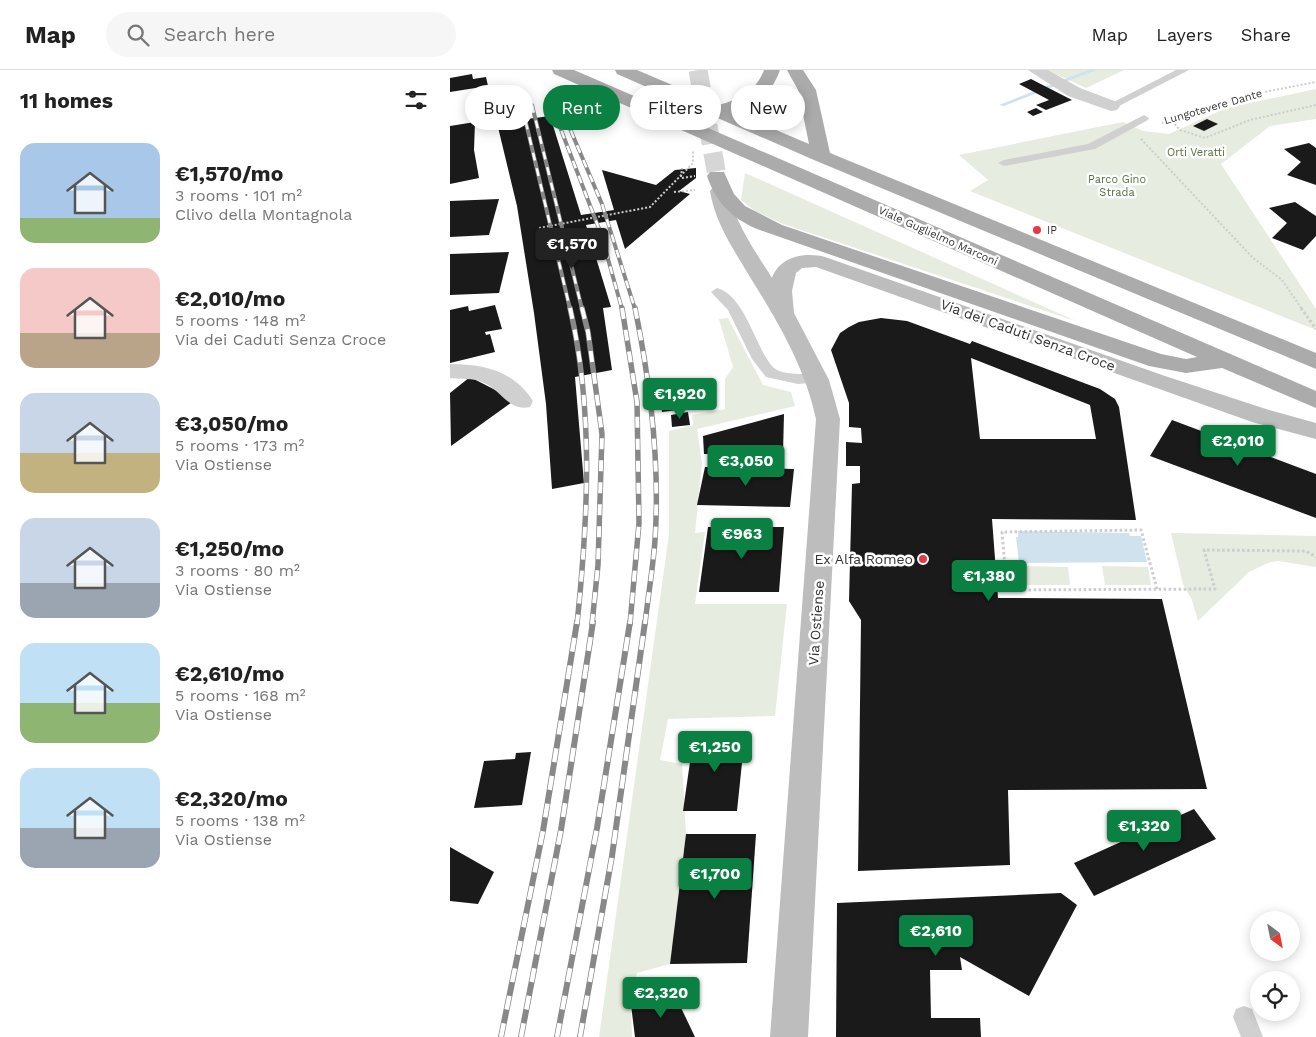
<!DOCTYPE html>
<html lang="en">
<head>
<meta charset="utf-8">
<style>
  :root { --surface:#fff; --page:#f6f6f6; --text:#222; --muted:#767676; --line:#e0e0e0; --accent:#0b8043 }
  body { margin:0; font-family:"Work Sans",sans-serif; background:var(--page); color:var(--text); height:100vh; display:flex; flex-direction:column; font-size:19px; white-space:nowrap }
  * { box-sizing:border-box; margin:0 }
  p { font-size:16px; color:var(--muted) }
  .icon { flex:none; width:28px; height:28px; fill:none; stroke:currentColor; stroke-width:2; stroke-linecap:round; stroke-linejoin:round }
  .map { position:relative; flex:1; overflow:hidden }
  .side { display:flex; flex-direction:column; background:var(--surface); width:450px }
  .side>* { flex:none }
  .guide { position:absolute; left:15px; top:15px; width:475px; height:45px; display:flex; gap:10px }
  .needle { width:32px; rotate:148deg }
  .fabs { position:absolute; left:800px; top:841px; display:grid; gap:10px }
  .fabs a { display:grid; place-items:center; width:50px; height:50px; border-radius:50%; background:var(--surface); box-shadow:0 2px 12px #0003; font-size:25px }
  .price { position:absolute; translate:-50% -42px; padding:0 11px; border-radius:5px; background:var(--accent); color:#fff; font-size:16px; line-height:32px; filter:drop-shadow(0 1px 2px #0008) }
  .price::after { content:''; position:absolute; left:50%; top:30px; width:15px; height:11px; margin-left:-8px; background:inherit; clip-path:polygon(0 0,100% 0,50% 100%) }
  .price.on { background:#222; color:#fff }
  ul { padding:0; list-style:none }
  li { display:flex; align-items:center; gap:15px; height:125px; padding:0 20px }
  li span { display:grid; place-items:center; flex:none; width:140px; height:100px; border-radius:15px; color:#555 }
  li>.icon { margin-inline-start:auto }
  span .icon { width:60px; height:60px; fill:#fffc; stroke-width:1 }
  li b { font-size:21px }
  h2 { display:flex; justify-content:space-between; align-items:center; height:60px; padding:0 20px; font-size:21px }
  .tag { padding:0 18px; border-radius:22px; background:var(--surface); box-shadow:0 2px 12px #0003; font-size:18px; line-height:45px }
  .tag.on { background:var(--accent); color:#fff }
  header { display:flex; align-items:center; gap:30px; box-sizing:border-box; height:70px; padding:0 25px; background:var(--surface); border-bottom:1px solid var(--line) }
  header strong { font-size:24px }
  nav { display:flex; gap:28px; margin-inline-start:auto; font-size:18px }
  .search { width:350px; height:45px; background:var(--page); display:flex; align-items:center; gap:12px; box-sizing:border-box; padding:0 18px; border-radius:28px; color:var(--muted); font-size:19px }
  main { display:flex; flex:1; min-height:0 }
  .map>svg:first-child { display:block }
</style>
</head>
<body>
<header>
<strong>Map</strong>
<div class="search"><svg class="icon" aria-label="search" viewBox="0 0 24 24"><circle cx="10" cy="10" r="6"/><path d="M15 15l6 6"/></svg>Search here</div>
<nav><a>Map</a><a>Layers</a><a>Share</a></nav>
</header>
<main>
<section class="side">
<h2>11 homes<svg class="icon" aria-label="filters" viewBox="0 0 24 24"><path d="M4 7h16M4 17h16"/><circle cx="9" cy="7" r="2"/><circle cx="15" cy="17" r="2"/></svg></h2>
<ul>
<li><span style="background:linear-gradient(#a9c7e8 75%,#8fb573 0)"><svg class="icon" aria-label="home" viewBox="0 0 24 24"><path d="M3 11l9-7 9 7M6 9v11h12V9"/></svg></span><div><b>€1,570/mo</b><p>3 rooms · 101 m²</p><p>Clivo della Montagnola</p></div></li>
<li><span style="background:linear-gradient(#f6c9c9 65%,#b9a48a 0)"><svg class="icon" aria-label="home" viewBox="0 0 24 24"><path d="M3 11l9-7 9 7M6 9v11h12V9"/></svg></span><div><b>€2,010/mo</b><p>5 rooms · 148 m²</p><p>Via dei Caduti Senza Croce</p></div></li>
<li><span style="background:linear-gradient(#c9d6e8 60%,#c2b280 0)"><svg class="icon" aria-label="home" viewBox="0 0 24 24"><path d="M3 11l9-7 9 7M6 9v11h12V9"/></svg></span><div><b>€3,050/mo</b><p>5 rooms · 173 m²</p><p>Via Ostiense</p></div></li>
<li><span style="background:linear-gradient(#c9d6e8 65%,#9aa5b1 0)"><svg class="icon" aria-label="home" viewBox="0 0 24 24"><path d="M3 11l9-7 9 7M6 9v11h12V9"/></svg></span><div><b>€1,250/mo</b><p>3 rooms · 80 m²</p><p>Via Ostiense</p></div></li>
<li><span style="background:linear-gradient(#bfe0f5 60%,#8fb573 0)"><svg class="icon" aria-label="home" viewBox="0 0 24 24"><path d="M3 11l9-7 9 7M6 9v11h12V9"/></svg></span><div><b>€2,610/mo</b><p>5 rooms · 168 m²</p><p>Via Ostiense</p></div></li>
<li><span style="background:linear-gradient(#bfe0f5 60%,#9aa5b1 0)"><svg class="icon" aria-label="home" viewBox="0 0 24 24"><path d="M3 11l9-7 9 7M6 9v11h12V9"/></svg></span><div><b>€2,320/mo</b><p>5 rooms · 138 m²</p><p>Via Ostiense</p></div></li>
</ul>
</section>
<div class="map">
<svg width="866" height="967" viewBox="0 0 866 967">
  <rect width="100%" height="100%" fill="#fff"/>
  <g fill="#e6ecdf">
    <polygon points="597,0 674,0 636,18"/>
    <polygon points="866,19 866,49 820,56 771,94 866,239 866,260 520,121 538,110 509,85 673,52 693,61 719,64 776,38"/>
    <polygon points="295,103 626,251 333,154 305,141 291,130"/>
    <polygon points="278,248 313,315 341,322 345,336 247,359 252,393 245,463 255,462 245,534 337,534 325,646 218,649 210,690 232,694 236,764 220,894 187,903 181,935 182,967 149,967 219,464 219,361 243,355 242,345 275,339 275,309 283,297 269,249"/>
    <polygon points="721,463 866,466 866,497 828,491 820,492 799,502 748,551 742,530 733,514"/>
    <polygon points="572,496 618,497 620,515 574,515"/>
    <polygon points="652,496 698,497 701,515 655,515"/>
  </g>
  <polygon fill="#cfe2ee" points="568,461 679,463 680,466 691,466 697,492 569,493 566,467 568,467"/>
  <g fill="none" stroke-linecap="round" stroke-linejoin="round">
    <polygon fill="#cfe2ee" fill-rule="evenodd" points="638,0 646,0 554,36 549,35"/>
  </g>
  <g fill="#1a1a1a" fill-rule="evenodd">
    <polygon points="22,4 23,9 36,7 38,16 0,22 0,8"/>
    <polygon points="581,9 622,30 596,40 586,35 599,30 569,14"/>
    <polygon points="586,38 593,42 583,46 577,42"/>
    <polygon points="100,46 131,145 164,140 152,100 206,115 225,100 246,98 246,108 229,121 240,124 175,179 166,150 136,155 161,237 153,238 162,300 125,307 134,413 102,419 96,334 84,243 67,136 47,53"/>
    <polygon points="757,49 768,54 754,61 743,56"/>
    <polygon points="25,52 24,80 29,108 0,114 0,56"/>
    <polygon points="859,73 866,78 866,115 837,105 851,92 834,79"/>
    <polygon points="49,129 39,165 0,167 0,131"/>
    <polygon points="845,132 866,146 866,166 853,180 822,168 837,153 819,138"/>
    <polygon points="59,182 49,223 0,225 0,184"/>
    <polygon points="45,235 52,259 35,262 36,265 40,264 45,282 0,293 0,240 18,236 19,241"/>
    <path d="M431 248 457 251 520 274 522 271 650 319 665 329 669 337 686 450 542 449 548 528 712 529 757 719 558 720 560 795 408 801 411 550 399 531 402 414 410 413V396H396V372L412 373 411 358 399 357V333L381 280 390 263 399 257 409 252ZM521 288 640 335 646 369H530Z"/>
    <polygon points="20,307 65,330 1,376 0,323"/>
    <polygon points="240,318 242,338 212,342 210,322"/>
    <polygon points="238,342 240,355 222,357 221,345"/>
    <polygon points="334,344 333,383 254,384 253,366"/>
    <polygon points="722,350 866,404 866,448 700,386"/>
    <polygon points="255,397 344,399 340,437 247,435"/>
    <polygon points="258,457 334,457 329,522 249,522"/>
    <polygon points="244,664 295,664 287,741 233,741"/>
    <polygon points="81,682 72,735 24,738 34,691 65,689 66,683"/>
    <polygon points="744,739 766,769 644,826 624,793"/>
    <polygon points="236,764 306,764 297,893 220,894"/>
    <polygon points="0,777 44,802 28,834 0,831"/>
    <polygon points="611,823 627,835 579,926 510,887 512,900 480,900 481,948 530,948 531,967 386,967 387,833"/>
    <polygon points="224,923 245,967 185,967 181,935"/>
  </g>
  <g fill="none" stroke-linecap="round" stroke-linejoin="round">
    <polyline stroke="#d6d6d6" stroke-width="19" stroke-dasharray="19 9" stroke-linecap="butt" points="248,0 267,106"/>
    <g stroke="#cdcdcd" stroke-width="2" stroke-dasharray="2 2" stroke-linecap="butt">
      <polyline points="722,51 730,60 755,68 800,50 866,35"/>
      <polyline points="712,53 794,26 866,12"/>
      <polyline points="691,69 803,188 832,210 852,239"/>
      <polyline points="231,107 232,98"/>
      <polyline points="232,108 245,106"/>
      <polyline points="224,122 245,120"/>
      <polyline points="89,158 200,137 243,93 243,81"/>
    </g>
    <g stroke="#cdcdcd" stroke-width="3" stroke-dasharray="2.5 2.5" stroke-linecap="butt">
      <polyline points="851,238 866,259"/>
      <polyline points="707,519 691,460 552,462 557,520 765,519 754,480 856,481 866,487"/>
    </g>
    <g fill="#d0d0d0" fill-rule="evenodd">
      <polygon points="726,0 739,0 665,38 661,39 656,36"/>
      <polygon points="694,45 699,48 698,50 645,79 554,96 548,93 554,90 638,74"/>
      <path d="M267 218C294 225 305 275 321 295 334 311 367 298 374 309L372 312 348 314 316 307 302 289 278 240 261 222Z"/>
      <polygon points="794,936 802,939 813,967 791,967 783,947 786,939"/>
    </g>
    <g fill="#d0d0d0" fill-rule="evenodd">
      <polygon points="578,0 598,0 630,18 667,32 670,36 667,40 661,41 618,26"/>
      <path d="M0 294C34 294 64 301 83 331L80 337C58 342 51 319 32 312 23 308 10 309 0 308Z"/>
    </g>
    <path fill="#bdbdbd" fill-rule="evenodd" d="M270 115 277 117C283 126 283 140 288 150 297 170 310 189 322 208 330 186 355 182 375 187L715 306 819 340 866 353V369L802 352 366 197 352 198 346 203 342 221 344 243 379 310 390 349 358 967H320L366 349C355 297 328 252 300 207 284 180 265 153 260 121L263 117Z"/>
    <g fill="#ababab" fill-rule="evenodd">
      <path d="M102 0H124L866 321V338L772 298 736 303 699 296 307 159C282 148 266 133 257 106L260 102H274L284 124 295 136 332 155 711 284 736 289 747 287 104 4Z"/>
      <path d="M165 0H187L269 35C290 29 306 21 314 0H330C322 23 307 35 284 42L359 74 348 20 337 0H353L366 20 380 83 866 283V299L364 90 167 4Z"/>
    </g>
    <defs>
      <g id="rail-far2">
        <polyline points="112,30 115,47 152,134 185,239"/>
        <polyline points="100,31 151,164 172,239"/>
        <polyline points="82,35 132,239"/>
        <polyline points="72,36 120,239"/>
      </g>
      <g id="rail-far1">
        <path d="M120 238C144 342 138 448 127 554"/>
        <polyline points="132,238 138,262 152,364 148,495 142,554"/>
        <polyline points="172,238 187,332 189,453 180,554"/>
        <path d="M185 238C200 311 210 395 205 470 203 498 198 526 195 554"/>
      </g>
      <g id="rail">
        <polyline points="51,967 93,761 127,552"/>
        <polyline points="71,967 111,760 143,552"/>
        <polyline points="107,967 147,758 180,552"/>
        <polyline points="130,967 162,786 195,552"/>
      </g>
    </defs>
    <use href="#rail-far2" stroke="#888" stroke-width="4"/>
    <use href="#rail-far1" stroke="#888" stroke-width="5.5"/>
    <use href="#rail" stroke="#888" stroke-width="6"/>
    <use href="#rail-far2" stroke="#fff" stroke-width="2.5" stroke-dasharray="8" stroke-linecap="butt"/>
    <use href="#rail-far1" stroke="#fff" stroke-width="4" stroke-dasharray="11" stroke-linecap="butt"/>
    <use href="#rail" stroke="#fff" stroke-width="4.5" stroke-dasharray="14" stroke-linecap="butt"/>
  </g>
  <g fill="#e63946" stroke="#fff" stroke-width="2">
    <circle cx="587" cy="160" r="5"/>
    <circle cx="473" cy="489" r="5"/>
  </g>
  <g text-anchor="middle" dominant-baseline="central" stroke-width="5" stroke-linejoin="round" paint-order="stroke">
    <g font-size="11" fill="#333" stroke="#fff">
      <text transform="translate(763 37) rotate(-16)">Lungotevere Dante</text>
      <text transform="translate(488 166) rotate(24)">Viale Guglielmo Marconi</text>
    </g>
    <g font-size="11" fill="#56703f" stroke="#fff">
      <text x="746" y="82">Orti Veratti</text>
      <text x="667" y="109">Parco Gino<tspan x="667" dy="13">Strada</tspan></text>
    </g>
    <g font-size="11" fill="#333" stroke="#fff" text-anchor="start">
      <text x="597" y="160">IP</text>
    </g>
    <g font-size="14" fill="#333" stroke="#fff">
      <text transform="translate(578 265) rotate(20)">Via dei Caduti Senza Croce</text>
      <text transform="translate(366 553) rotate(-86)">Via Ostiense</text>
    </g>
    <g font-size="14" fill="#333" stroke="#fff" text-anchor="end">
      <text x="463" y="489">Ex Alfa Romeo</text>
    </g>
  </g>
</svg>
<div class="fabs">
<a><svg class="needle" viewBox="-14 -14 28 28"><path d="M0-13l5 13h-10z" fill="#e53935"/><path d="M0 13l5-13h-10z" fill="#767676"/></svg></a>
<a><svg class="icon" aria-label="locate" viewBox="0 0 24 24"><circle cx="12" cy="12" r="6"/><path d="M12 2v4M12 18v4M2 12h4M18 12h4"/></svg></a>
</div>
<b class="price on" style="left:122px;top:200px">€1,570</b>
<b class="price" style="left:230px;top:350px">€1,920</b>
<b class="price" style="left:788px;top:397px">€2,010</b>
<b class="price" style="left:296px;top:417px">€3,050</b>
<b class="price" style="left:292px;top:490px">€963</b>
<b class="price" style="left:539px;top:532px">€1,380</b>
<b class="price" style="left:265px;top:703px">€1,250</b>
<b class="price" style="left:694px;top:782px">€1,320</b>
<b class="price" style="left:265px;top:830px">€1,700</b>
<b class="price" style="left:486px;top:887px">€2,610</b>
<b class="price" style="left:211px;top:949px">€2,320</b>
<div class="guide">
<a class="tag">Buy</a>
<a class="tag on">Rent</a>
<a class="tag">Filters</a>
<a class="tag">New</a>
</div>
</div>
</main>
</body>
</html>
